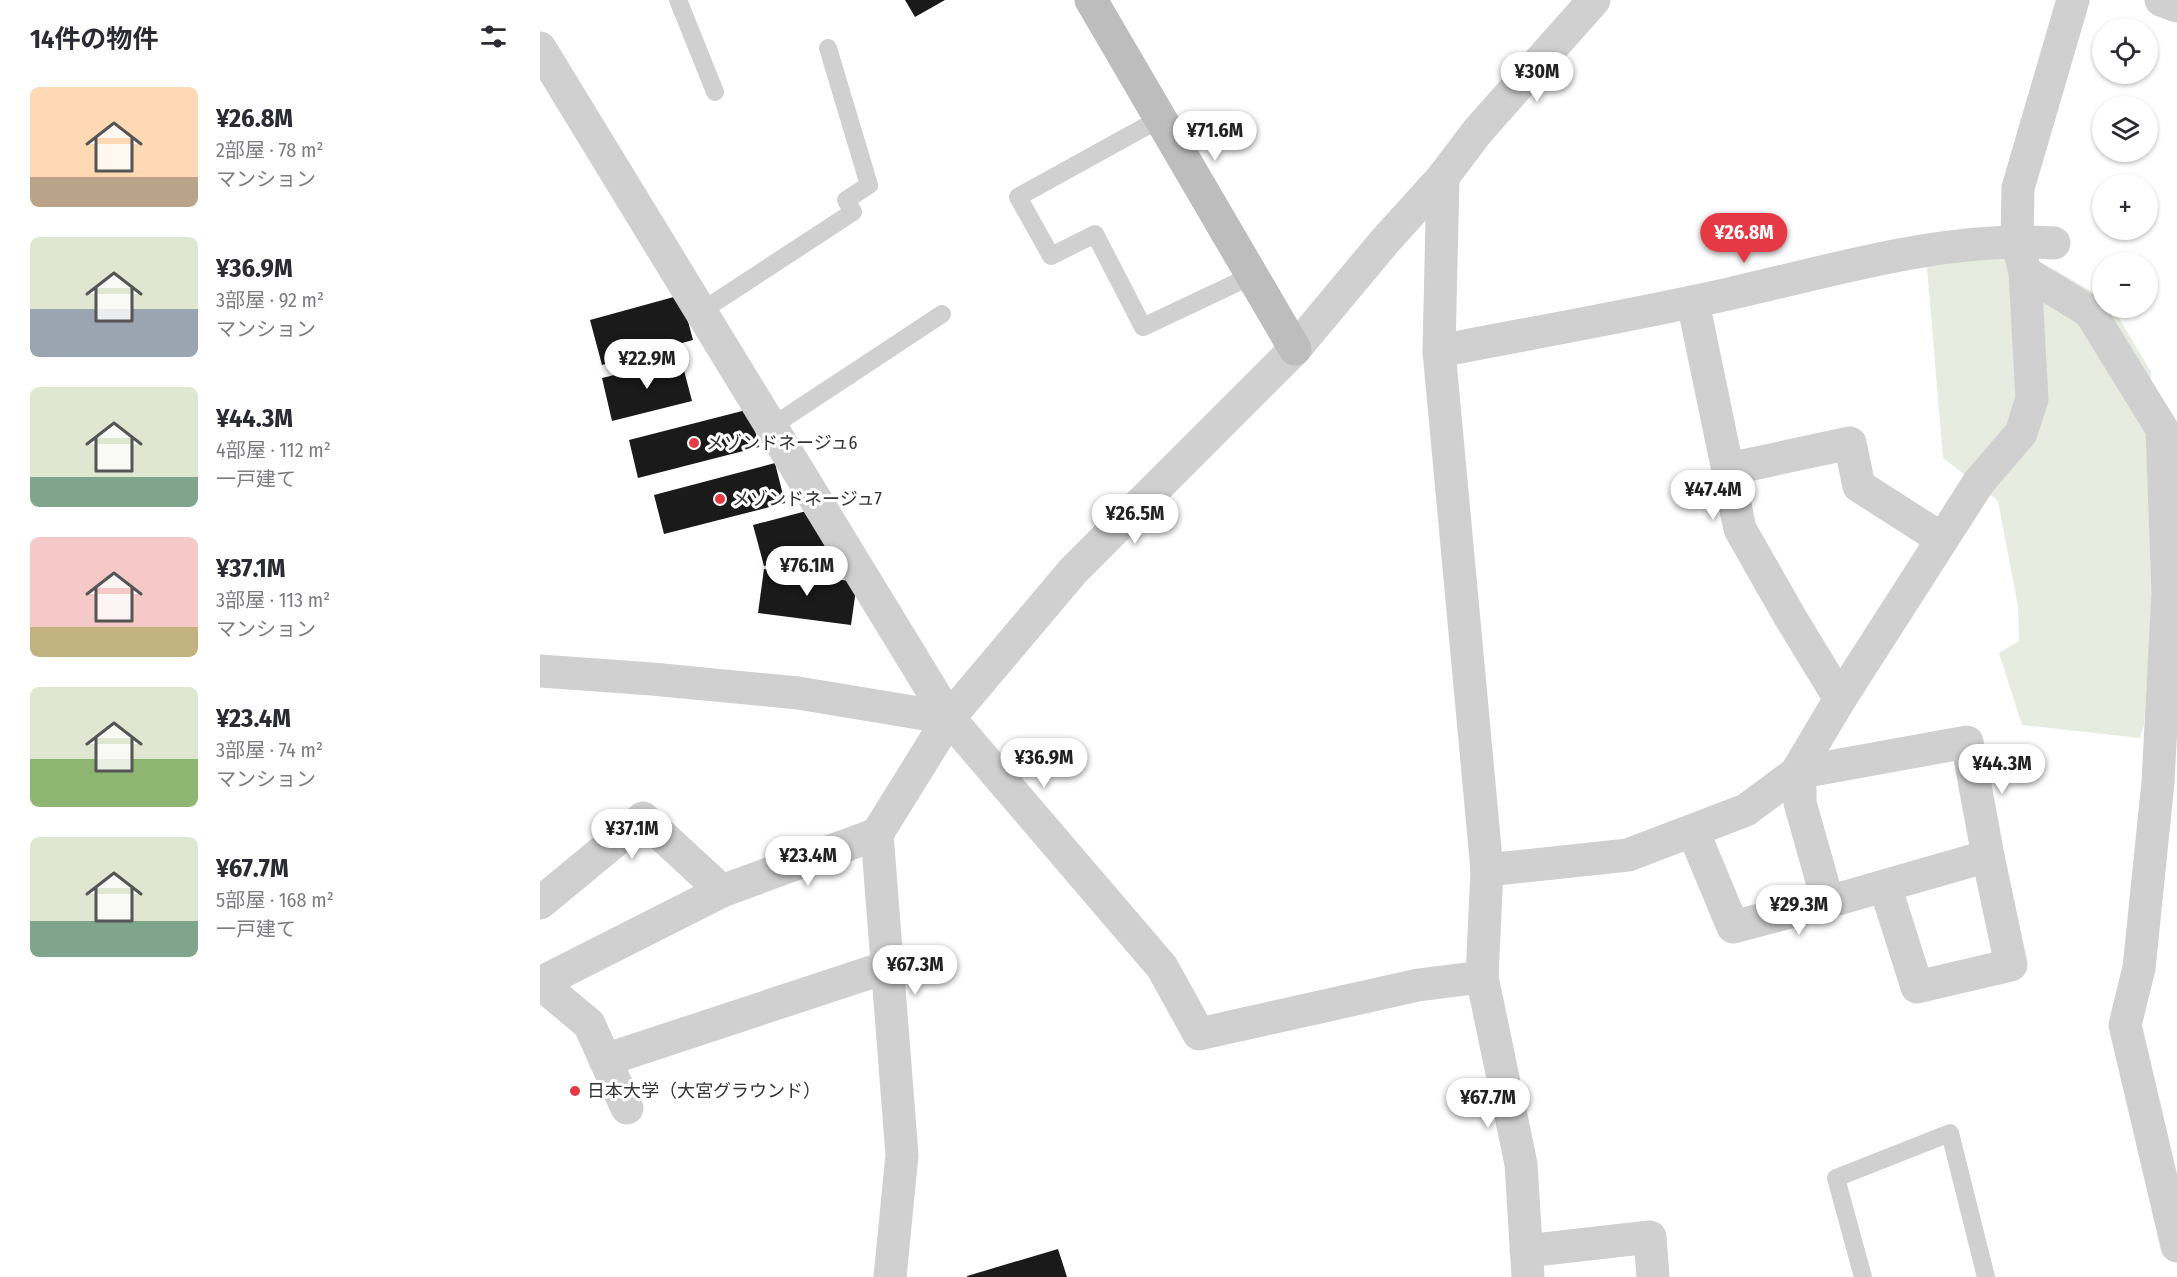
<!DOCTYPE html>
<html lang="ja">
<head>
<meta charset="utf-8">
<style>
  :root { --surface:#fff; --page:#f2f2f3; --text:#2b2b33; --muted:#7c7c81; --accent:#e63946 }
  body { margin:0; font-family:"Fira Sans Condensed","Noto Sans JP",sans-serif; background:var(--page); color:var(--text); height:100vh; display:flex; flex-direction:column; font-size:22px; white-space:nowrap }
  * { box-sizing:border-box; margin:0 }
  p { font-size:20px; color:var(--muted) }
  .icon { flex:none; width:33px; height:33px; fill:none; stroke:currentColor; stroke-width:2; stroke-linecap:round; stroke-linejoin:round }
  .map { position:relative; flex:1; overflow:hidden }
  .panel { display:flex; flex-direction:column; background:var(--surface); width:540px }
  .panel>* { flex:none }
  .fabs { position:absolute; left:1552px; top:18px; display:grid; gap:12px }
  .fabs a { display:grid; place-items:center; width:66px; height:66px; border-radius:50%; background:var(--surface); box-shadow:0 2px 4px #0004; font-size:30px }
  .price { position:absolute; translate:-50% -51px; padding:0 14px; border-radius:21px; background:#fff; color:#222; font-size:20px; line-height:39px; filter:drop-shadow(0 2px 3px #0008) }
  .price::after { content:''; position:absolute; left:50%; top:36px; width:18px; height:14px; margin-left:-9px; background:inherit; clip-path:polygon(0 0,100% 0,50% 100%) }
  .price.on { background:var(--accent); color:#fff }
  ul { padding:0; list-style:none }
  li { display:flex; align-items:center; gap:18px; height:150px; padding:0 30px }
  li span { display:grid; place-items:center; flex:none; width:168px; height:120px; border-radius:9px; color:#555 }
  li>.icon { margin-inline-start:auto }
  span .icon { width:72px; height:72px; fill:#fffc; stroke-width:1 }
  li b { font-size:26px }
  h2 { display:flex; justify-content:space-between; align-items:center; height:72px; padding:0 30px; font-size:26px }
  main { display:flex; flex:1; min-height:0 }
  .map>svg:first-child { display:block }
</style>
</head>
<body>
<main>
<section class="panel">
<h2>14件の物件<svg class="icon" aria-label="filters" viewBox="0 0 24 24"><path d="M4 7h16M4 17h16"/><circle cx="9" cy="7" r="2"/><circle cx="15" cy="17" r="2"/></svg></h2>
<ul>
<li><span style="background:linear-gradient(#ffd9b3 75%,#b9a48a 0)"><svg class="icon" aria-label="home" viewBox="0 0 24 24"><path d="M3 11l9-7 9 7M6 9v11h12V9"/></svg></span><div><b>¥26.8M</b><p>2部屋 · 78 m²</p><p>マンション</p></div></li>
<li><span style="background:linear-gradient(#dfe7d0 60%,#9aa5b1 0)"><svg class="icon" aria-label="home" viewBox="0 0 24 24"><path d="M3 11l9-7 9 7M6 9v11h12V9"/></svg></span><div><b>¥36.9M</b><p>3部屋 · 92 m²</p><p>マンション</p></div></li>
<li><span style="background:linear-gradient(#dfe7d0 75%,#7fa58c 0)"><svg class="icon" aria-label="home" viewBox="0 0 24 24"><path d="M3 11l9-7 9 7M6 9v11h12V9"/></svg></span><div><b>¥44.3M</b><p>4部屋 · 112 m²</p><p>一戸建て</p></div></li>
<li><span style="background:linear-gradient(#f6c9c9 75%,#c2b280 0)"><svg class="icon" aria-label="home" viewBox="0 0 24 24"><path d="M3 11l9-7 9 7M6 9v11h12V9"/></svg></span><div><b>¥37.1M</b><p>3部屋 · 113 m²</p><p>マンション</p></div></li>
<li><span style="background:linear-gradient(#dfe7d0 60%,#8fb573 0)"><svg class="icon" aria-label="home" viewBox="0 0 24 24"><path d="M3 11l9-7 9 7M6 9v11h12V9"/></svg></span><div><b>¥23.4M</b><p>3部屋 · 74 m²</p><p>マンション</p></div></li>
<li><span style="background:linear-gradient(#dfe7d0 70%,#7fa58c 0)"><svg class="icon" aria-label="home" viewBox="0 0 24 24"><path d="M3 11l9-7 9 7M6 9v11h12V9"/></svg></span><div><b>¥67.7M</b><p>5部屋 · 168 m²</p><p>一戸建て</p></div></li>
</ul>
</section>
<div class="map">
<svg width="1637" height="1277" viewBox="0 0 1637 1277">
  <rect width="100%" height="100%" fill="#fff"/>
  <polygon fill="#e6ecdf" points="1469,256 1515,270 1563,298 1563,308 1573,308 1611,372 1606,433 1617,538 1604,725 1600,738 1482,725 1459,653 1479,641 1478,606 1458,501 1403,458 1387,267 1411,260"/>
  <g fill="#1a1a1a">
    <polygon points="365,0 405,0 375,17"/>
    <polygon points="141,295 153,340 62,365 50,320"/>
    <polygon points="141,359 152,401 72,421 62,378"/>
    <polygon points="210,409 219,447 98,478 89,440"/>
    <polygon points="235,463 245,503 124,534 114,495"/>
    <polygon points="274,509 286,550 224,566 213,525"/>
    <polygon points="224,569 317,582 311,625 218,613"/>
    <polygon points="518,1249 527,1277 427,1277 427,1276"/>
  </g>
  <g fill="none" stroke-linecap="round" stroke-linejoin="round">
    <g stroke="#d0d0d0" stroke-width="18">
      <polyline points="138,0 175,92"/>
      <polyline points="621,118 478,197 511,256 555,234 603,327 711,276"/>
      <polyline points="160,312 313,212 306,200 329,185 288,48"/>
      <polyline points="231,427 402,314"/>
      <polyline points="1323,1277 1296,1178 1410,1133 1446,1277"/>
    </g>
    <g stroke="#d0d0d0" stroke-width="33">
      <polyline points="1621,0 1637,6"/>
      <polyline points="0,48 409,718"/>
      <polyline points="903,177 899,351 947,870 942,977 981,1164 988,1277"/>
      <polyline points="1485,272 1550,312 1622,429 1628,592 1618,782 1599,968 1585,1025 1637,1246"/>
      <polyline points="1153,302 1200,529 1250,617 1300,699"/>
      <path d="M899 351C997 332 1095 315 1193 293 1298 269 1405 236 1514 243"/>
      <polyline points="1189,469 1310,443 1319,486 1402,539"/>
      <polyline points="0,671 112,679 258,693 409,718 622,967 659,1034 878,985 942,977"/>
      <polyline points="1153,831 1193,927 1288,902 1448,856"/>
      <polyline points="947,870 1088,855 1206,810 1256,773 1300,699 1439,482 1481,433 1492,399 1485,272 1477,241 1478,188 1533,0"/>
      <polyline points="1288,902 1260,803 1260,774 1256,773 1427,742 1448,856 1471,965 1377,987 1345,886"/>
      <polyline points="0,903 103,818 182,891"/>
      <polyline points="65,1060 347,967"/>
      <polyline points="87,1108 49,1024 7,989 10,978 182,891 337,834"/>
      <polyline points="986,1251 1110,1237 1113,1277"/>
      <polyline points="350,1277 362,1155 337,834 409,718 533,571 755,349 845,241 903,177 937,132 1054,0"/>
    </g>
    <polyline stroke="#bdbdbd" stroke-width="33" points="551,0 755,349"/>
  </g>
  <g fill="#e63946" stroke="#fff" stroke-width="2">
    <circle cx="154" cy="443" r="6"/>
    <circle cx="180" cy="499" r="6"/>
    <circle cx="35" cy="1091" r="6"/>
  </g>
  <g text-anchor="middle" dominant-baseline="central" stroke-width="6" stroke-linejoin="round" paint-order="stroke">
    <g font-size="18" fill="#333" stroke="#fff" text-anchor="start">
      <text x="166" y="443">メゾンドネージュ6</text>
      <text x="192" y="499">メゾンドネージュ7</text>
      <text x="47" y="1091">日本大学（大宮グラウンド）</text>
    </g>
  </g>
</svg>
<div class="fabs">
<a><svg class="icon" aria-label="locate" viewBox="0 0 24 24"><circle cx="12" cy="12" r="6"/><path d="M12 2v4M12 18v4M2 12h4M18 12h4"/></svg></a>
<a><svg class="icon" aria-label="layers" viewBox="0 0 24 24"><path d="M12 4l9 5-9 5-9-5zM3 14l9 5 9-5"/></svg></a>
<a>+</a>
<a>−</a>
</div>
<b class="price" style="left:997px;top:103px">¥30M</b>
<b class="price" style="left:675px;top:162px">¥71.6M</b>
<b class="price on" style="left:1204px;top:264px">¥26.8M</b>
<b class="price" style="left:107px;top:390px">¥22.9M</b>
<b class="price" style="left:1173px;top:521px">¥47.4M</b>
<b class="price" style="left:595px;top:545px">¥26.5M</b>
<b class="price" style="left:267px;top:597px">¥76.1M</b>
<b class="price" style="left:504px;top:789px">¥36.9M</b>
<b class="price" style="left:1462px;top:795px">¥44.3M</b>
<b class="price" style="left:92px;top:860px">¥37.1M</b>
<b class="price" style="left:268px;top:887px">¥23.4M</b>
<b class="price" style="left:1259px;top:936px">¥29.3M</b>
<b class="price" style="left:375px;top:996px">¥67.3M</b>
<b class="price" style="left:948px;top:1129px">¥67.7M</b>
</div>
</main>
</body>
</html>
